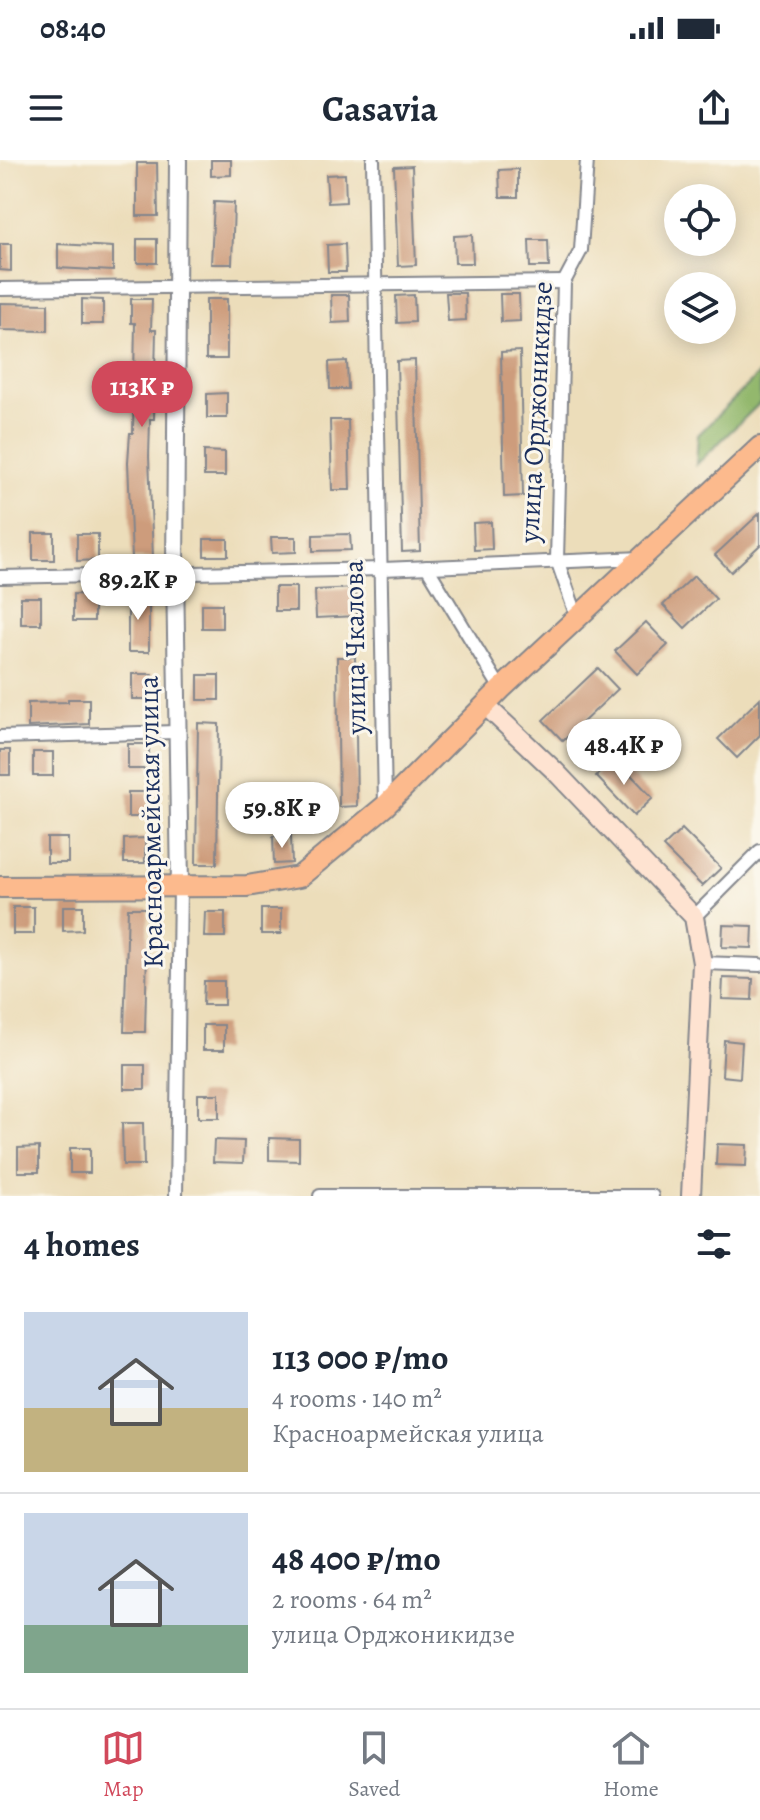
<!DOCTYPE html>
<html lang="en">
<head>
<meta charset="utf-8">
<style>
  :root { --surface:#fff; --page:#f6f6f7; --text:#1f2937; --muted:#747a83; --line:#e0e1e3; --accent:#d1495b }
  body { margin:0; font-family:Alegreya,serif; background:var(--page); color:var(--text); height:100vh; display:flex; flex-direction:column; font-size:30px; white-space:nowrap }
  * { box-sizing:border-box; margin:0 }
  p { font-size:26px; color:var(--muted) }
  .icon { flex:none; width:44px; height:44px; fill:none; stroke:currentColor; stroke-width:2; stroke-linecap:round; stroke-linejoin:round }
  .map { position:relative; height:1036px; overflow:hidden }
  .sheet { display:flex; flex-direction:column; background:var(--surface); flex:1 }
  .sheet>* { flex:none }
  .tools { position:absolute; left:664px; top:24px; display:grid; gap:16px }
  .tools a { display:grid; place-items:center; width:72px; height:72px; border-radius:50%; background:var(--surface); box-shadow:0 4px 20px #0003; font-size:40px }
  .price { position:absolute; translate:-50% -68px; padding:0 18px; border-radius:28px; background:#fff; color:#222; font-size:26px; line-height:52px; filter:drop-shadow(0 2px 4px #0008) }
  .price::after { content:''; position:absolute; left:50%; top:48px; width:24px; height:18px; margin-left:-12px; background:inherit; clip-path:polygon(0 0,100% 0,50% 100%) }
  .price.current { background:var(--accent); color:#fff }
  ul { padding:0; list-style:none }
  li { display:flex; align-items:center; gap:24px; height:200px; padding:0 24px }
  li+li { border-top:2px solid var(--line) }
  li span { display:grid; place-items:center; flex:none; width:224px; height:160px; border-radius:0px; color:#555 }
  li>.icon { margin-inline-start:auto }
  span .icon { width:96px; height:96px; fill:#fffc; stroke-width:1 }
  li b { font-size:34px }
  h2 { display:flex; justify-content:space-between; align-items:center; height:96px; padding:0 24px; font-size:34px }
  .status { display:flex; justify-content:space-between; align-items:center; height:56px; padding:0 40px; background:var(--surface); direction:ltr }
  .status svg { height:22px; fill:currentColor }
  header { display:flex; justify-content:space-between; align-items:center; height:104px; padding:0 24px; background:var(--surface); font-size:36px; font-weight:700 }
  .tabs { display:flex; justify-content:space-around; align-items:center; height:112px; border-top:2px solid var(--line); background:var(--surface); font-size:22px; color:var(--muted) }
  .tabs a { display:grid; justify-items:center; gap:4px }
  .tabs .current { color:var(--accent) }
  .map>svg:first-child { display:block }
</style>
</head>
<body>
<div class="status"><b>08:40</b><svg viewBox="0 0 49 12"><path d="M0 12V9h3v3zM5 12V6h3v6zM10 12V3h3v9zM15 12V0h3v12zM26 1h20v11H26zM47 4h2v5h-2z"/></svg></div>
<header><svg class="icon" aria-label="menu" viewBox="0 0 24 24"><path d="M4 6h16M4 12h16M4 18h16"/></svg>Casavia<svg class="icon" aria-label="share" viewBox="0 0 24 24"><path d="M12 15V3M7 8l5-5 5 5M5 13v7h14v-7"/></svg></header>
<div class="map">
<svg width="760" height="1036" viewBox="0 0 760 1036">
  <rect width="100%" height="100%" fill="#fbf7ec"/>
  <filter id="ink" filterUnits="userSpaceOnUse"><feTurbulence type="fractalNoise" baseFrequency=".0125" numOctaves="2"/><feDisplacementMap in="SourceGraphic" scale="16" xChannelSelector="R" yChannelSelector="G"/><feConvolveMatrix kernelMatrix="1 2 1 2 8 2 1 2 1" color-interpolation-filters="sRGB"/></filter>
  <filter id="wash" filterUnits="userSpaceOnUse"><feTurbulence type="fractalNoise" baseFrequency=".006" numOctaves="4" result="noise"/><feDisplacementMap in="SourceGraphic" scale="32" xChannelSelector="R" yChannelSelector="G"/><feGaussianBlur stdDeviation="1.8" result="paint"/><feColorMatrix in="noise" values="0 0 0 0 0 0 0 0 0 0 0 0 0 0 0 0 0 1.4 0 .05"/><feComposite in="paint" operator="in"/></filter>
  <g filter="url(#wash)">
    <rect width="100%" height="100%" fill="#ecddba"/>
    <polygon fill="#93b86d" stroke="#577466" stroke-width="2" points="760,213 760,243 696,305 698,275"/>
    <g id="blocks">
      <g fill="#cd9c7b">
        <polygon points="211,0 231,0 231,15 211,16"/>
        <polygon points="137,3 157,3 158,56 137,56"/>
        <polygon points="412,6 416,105 398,106 394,7"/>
        <polygon points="518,9 518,37 500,37 499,10"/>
        <polygon points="345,14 346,42 328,43 326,15"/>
        <polygon points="214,42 234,43 232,104 211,104"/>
        <polygon points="472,75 473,103 455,103 454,76"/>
        <rect x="137" y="79" width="20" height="24"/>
        <polygon points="529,80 548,80 549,107 530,107"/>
        <polygon points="0,84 11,84 11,111 0,110"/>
        <polygon points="58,84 113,87 113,111 58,108"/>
        <polygon points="345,84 346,112 328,112 327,85"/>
        <polygon points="446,133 465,133 466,160 448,161"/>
        <polygon points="500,134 519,134 520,161 501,162"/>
        <polygon points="331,135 349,135 350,162 332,163"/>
        <polygon points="414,135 415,162 397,163 396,136"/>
        <polygon points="82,139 103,140 103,164 82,164"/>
        <polygon points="131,139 152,139 151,170 156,170 154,259 150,259 149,297 153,398 132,398 128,302 130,273 133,273 135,163 131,163"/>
        <rect x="206" y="139" width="21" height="60"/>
        <polygon points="0,143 48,144 48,171 0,170"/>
        <polygon points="520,191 523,336 504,337 501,192"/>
        <polygon points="415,200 420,391 402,392 397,201"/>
        <polygon points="347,201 348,229 330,229 329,202"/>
        <polygon points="227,233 227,258 207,258 207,234"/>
        <polygon points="330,260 348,260 350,330 332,330"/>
        <polygon points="204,291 225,292 225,316 204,316"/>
        <polygon points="760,353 760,385 731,412 715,395"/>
        <polygon points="491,362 492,389 474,390 473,363"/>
        <rect x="33" y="373" width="21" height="27"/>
        <polygon points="77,374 98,374 98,400 77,401"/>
        <polygon points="350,374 351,390 313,391 313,375"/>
        <polygon points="271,377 296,377 296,392 272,393"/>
        <rect x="204" y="379" width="24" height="17"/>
        <polygon points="694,416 716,439 685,468 663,445"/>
        <rect x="275" y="427" width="21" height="24"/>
        <polygon points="356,428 357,456 316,458 315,430"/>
        <rect x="128" y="431" width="21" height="61"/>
        <polygon points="73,434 94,435 94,461 73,461"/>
        <rect x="21" y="437" width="20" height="27"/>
        <rect x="202" y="444" width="20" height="24"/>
        <polygon points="646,462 668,485 637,514 615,491"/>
        <polygon points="337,497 355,497 357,646 339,647"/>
        <polygon points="598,508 618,529 563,581 543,560"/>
        <rect x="132" y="514" width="20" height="25"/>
        <rect x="198" y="515" width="21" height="25"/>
        <polygon points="760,538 760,575 737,598 718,579"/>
        <polygon points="68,539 89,539 89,564 28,567 28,543 68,542"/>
        <polygon points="198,563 219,564 217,704 196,704"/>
        <rect x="128" y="584" width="21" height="25"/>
        <rect x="0" y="590" width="10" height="25"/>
        <rect x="33" y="592" width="20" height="24"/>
        <polygon points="615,598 653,638 634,656 596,616"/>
        <rect x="128" y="632" width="20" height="25"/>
        <polygon points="682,669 721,708 702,726 663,687"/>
        <polygon points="291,675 292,703 274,704 273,676"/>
        <rect x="47" y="678" width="21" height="25"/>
        <polygon points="145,678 145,703 124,703 124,679"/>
        <polygon points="63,746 83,746 83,770 63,771"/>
        <rect x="13" y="747" width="21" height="27"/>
        <polygon points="128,748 148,748 145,872 124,872"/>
        <rect x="261" y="749" width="20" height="25"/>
        <polygon points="205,752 225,752 225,777 204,777"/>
        <polygon points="723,765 753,766 752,788 722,787"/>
        <polygon points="723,818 753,819 752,840 722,839"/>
        <polygon points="204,821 224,821 224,845 203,845"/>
        <rect x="203" y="865" width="21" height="25"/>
        <polygon points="724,880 742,882 740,918 722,916"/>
        <rect x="124" y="905" width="21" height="24"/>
        <rect x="198" y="934" width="21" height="24"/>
        <polygon points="122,963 143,963 144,1005 123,1005"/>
        <polygon points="269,978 299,979 299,1001 269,1000"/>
        <polygon points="214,980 244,981 243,1003 213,1002"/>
        <polygon points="717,984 747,985 746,1006 716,1005"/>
        <polygon points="39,987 39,1012 18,1012 18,988"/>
        <rect x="70" y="988" width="20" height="25"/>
      </g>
    </g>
  </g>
  <g filter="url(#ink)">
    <use href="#blocks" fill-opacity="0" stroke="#84868c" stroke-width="2"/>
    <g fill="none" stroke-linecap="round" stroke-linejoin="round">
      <defs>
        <g id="minor">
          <polyline points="373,0 385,646"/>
          <polyline points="0,129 564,122"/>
          <polyline points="427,407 501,529"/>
          <polyline points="0,417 383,409 642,398"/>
          <polyline points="577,457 557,400 564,122 581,90 587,0"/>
          <polyline points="0,577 176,572"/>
          <polyline points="694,757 760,691"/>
          <polyline points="702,803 760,805"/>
          <polyline points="176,1036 180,725"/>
          <polyline points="320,1036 652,1036"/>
        </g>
        <polyline id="tertiary" points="178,0 175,411 180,725"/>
        <polyline id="secondary" points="485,545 555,611 694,757 702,803 691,1036"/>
        <polyline id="primary" points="0,727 247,726 299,717 385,646 501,529 760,287"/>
      </defs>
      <use href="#minor" stroke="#84868c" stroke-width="16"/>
      <use href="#tertiary" stroke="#84868c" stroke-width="20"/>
      <use href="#secondary" stroke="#84868c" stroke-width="22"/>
      <use href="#primary" stroke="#84868c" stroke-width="24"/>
      <use href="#minor" stroke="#fff" stroke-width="12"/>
      <use href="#tertiary" stroke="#fff" stroke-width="16"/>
      <use href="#secondary" stroke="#fee3d1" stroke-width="18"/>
      <use href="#primary" stroke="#fcba8d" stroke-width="20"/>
    </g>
  </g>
  <g text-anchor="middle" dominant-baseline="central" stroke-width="6" stroke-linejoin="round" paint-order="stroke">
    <g font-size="28" fill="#1b2f5e" stroke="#fbf7ec">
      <text transform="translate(536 252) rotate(-87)">улица Орджоникидзе</text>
      <text transform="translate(355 487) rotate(-91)">улица Чкалова</text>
      <text transform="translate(151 662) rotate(-91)">Красноармейская улица</text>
    </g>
  </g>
</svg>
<div class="tools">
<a><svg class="icon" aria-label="locate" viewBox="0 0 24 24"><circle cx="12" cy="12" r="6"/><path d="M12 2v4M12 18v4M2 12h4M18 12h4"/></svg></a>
<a><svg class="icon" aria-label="layers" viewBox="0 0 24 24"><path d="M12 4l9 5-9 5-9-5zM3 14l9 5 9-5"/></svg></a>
</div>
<b class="price current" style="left:142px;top:269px">113K ₽</b>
<b class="price" style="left:138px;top:462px">89.2K ₽</b>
<b class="price" style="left:624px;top:627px">48.4K ₽</b>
<b class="price" style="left:282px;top:690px">59.8K ₽</b>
</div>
<section class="sheet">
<h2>4 homes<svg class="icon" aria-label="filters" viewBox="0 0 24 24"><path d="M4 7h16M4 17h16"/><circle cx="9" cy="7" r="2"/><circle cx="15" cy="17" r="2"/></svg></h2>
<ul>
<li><span style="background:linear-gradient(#c9d6e8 60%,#c2b280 0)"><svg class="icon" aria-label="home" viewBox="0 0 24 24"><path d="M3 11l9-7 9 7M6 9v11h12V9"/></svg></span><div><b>113 000 ₽/mo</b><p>4 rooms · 140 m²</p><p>Красноармейская улица</p></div></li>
<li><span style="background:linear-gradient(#c9d6e8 70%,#7fa58c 0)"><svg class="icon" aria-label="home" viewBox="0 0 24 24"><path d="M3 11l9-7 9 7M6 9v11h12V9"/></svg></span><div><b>48 400 ₽/mo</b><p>2 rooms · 64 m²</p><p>улица Орджоникидзе</p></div></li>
</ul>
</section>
<nav class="tabs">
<a class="current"><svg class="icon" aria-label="map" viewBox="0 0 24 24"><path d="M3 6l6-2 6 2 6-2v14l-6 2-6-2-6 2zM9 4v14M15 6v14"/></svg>Map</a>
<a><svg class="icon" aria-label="saved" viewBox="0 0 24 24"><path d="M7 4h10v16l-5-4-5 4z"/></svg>Saved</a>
<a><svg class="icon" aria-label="home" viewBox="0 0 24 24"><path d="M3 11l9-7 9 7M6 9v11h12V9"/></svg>Home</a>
</nav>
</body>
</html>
